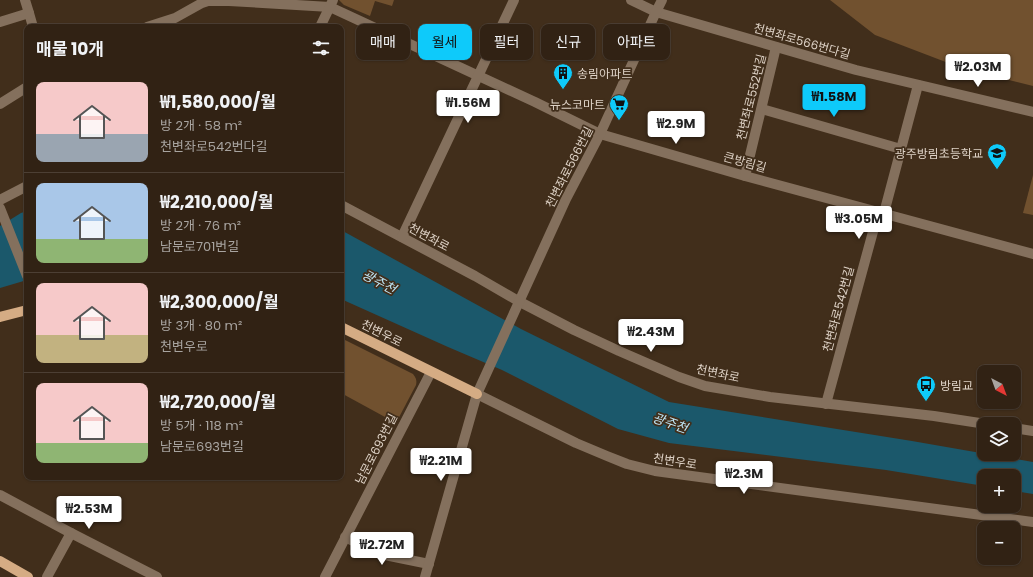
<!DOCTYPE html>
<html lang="ko">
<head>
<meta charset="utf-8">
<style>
  :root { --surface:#312214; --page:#392a1d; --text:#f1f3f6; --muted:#a8a4a0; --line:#4c3f34; --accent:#0ecafa }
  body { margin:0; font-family:Poppins,"Noto Sans KR",sans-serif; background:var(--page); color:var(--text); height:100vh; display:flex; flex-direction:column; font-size:15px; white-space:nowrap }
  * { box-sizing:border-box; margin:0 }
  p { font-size:13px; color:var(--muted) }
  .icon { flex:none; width:22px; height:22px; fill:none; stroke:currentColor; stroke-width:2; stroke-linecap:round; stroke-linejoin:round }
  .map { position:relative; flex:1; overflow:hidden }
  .details { position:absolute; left:24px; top:24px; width:320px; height:456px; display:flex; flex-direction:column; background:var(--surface); border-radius:8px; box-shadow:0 1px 3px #0004,0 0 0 1px var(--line) }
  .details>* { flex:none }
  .banner { position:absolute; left:356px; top:24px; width:380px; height:36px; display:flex; gap:8px }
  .needle { width:26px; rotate:139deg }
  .tools { position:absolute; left:977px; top:365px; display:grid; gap:8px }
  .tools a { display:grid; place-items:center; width:44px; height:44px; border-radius:8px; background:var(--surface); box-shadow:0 1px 3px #0004,0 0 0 1px var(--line); font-size:20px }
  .price { position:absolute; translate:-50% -34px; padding:0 9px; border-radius:4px; background:#fff; color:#222; font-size:13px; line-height:26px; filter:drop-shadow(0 1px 2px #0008) }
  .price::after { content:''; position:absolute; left:50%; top:24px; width:12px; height:9px; margin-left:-6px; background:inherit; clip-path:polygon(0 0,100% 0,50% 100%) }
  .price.on { background:var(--accent); color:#111 }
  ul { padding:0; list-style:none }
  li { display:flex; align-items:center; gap:12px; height:100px; padding:0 12px }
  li+li { border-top:1px solid var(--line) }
  li span { display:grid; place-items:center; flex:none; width:112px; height:80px; border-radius:8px; color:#555 }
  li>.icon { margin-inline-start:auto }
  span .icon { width:48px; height:48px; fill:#fffc; stroke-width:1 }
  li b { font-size:17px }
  h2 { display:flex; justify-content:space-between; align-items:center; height:48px; padding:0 12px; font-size:17px }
  .pill { padding:0 14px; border-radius:8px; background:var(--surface); box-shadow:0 1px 3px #0004,0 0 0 1px var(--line); font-size:14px; line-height:36px }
  .pill.on { background:var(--accent); color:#111 }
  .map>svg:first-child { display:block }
</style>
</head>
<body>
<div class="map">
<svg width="1033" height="577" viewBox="0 0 1033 577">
  <rect width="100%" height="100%" fill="#412e1b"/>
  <g fill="#71512f">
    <polygon points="339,0 394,0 392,6 375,1 370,16 344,5"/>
    <polygon points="830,0 1033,0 1033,86 964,69 875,35"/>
    <polygon points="1033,175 1033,215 1023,213"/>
    <path d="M341 338 413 374C416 378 417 380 416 385L396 423 341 393Z"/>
  </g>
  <g fill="#1b586b">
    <polygon points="27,211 27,280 0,288 0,226 21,213"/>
    <polygon points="341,230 521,329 669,402 912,441 1033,462 1033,494 1014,491 1014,476 984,476 984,486 886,470 669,443 618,429 502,370 448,347 341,299"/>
  </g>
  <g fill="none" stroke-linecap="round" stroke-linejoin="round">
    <g stroke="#84705d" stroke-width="10">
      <polyline points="631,0 656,12 856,70 1033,112"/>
      <polyline points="29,13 33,27"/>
      <polyline points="0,22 29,13 25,0"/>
      <polyline points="147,27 175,18 202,3 208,1 229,1 330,7 535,102 600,134 745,176 1033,254"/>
      <polyline points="320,27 333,0"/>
      <polyline points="0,104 27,87"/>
      <polyline points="762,109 901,149"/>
      <polyline points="745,176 776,47"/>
      <polyline points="0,200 27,186"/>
      <polyline points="341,205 475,276 520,302 574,330 619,351 679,377 705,386 770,397 934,416 986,424"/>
      <polyline points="0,208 27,276"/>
      <polyline points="402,237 514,0"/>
      <polyline points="477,394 576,443 607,456 627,464 655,471 1033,522"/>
      <polyline points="826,404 874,228 884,213 918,85"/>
      <polyline points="1014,428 1033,431"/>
      <polyline points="0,495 71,533"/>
      <polyline points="345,537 380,554 429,564"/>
      <polyline points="47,577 71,533 157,577"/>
      <polyline points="325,577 431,372"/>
      <polyline points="425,577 477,394 566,199 600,134 656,12 662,0"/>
    </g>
    <g stroke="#d5ac84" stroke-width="10">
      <polyline points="0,317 27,310"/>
      <polyline points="341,327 477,394"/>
      <polyline points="0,561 28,577"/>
    </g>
  </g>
  <defs>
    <symbol id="building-pin" viewBox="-11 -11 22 30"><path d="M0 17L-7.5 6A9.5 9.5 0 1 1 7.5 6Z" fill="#0ecafa" stroke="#412e1b"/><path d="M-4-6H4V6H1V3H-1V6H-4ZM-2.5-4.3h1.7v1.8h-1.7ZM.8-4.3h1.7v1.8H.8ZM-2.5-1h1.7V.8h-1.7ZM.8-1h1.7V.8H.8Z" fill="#111"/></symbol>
    <symbol id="supermarket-pin" viewBox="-11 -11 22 30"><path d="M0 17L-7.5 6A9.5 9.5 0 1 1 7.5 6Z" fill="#0ecafa" stroke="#412e1b"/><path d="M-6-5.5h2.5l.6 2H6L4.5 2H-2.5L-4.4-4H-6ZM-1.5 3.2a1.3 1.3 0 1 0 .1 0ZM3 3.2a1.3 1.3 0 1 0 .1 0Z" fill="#111"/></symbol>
    <symbol id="school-pin" viewBox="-11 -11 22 30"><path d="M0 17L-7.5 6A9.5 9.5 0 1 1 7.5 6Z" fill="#0ecafa" stroke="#412e1b"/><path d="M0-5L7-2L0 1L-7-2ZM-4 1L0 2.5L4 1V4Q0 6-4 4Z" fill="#111"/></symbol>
    <symbol id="bus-pin" viewBox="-11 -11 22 30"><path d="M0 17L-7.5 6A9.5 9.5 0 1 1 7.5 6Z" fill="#0ecafa" stroke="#412e1b"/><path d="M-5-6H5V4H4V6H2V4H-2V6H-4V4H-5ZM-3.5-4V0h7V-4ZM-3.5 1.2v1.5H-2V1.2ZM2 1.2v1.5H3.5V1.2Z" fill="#111"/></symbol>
  </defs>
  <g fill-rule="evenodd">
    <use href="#building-pin" x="552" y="62" width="22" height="30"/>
    <use href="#supermarket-pin" x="608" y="93" width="22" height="30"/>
    <use href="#school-pin" x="986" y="142" width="22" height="30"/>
    <use href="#bus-pin" x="915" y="374" width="22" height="30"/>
  </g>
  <g text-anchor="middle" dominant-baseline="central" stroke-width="3.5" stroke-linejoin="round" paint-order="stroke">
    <g font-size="12" fill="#ded2c6" stroke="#412e1b">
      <text transform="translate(802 41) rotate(16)">천변좌로566번다길</text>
      <text transform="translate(751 97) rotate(-76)">천변좌로552번길</text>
      <text transform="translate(745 162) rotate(16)">큰방림길</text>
      <text transform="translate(569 167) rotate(-63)">천변좌로566번길</text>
      <text transform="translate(429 237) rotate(28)">천변좌로</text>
      <text transform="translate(838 309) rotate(-75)">천변좌로542번길</text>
      <text transform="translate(382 333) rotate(27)">천변우로</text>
      <text transform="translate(718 373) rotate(12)">천변좌로</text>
      <text transform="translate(376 449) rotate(-63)">남문로693번길</text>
      <text transform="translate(675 461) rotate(9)">천변우로</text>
    </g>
    <g font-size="12" fill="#ded2c6" stroke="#412e1b" text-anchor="start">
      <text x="577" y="73">송림아파트</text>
      <text x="605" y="104" text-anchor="end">뉴스코마트</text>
      <text x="983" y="153" text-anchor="end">광주방림초등학교</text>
      <text x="940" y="385">방림교</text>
    </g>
    <g font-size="13" font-style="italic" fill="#bee5f5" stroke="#412e1b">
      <text transform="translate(379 282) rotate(28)">광주천</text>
      <text transform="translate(670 423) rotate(19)">광주천</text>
    </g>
  </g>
</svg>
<div class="tools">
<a><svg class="needle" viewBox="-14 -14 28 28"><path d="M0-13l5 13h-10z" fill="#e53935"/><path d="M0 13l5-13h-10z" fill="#a8a4a0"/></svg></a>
<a><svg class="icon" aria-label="layers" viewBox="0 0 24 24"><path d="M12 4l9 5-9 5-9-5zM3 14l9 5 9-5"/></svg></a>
<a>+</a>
<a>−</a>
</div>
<b class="price" style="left:978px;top:88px">₩2.03M</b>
<b class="price on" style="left:834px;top:118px">₩1.58M</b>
<b class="price" style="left:468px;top:124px">₩1.56M</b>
<b class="price" style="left:676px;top:145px">₩2.9M</b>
<b class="price" style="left:859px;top:240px">₩3.05M</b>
<b class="price" style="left:651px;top:353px">₩2.43M</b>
<b class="price" style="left:441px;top:482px">₩2.21M</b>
<b class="price" style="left:744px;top:495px">₩2.3M</b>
<b class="price" style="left:89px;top:530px">₩2.53M</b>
<b class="price" style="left:382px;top:566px">₩2.72M</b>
<div class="banner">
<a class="pill">매매</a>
<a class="pill on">월세</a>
<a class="pill">필터</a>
<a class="pill">신규</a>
<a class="pill">아파트</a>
</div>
<section class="details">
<h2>매물 10개<svg class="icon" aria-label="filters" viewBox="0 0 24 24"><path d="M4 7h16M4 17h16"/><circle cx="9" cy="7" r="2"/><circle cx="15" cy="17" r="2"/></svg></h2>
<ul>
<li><span style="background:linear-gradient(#f6c9c9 65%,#9aa5b1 0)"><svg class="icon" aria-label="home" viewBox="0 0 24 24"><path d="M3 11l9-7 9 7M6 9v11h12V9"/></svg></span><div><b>₩1,580,000/월</b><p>방 2개 · 58 m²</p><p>천변좌로542번다길</p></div></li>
<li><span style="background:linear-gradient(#a9c7e8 70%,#8fb573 0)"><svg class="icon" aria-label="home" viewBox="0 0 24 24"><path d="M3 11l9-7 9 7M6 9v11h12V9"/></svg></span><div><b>₩2,210,000/월</b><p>방 2개 · 76 m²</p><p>남문로701번길</p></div></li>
<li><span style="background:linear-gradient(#f6c9c9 65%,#c2b280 0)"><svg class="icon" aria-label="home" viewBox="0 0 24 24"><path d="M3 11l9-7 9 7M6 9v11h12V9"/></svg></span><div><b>₩2,300,000/월</b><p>방 3개 · 80 m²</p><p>천변우로</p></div></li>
<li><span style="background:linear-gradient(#f6c9c9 75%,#8fb573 0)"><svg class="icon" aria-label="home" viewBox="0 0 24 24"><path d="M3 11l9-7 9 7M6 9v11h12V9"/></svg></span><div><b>₩2,720,000/월</b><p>방 5개 · 118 m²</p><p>남문로693번길</p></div></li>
</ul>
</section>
</div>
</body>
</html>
